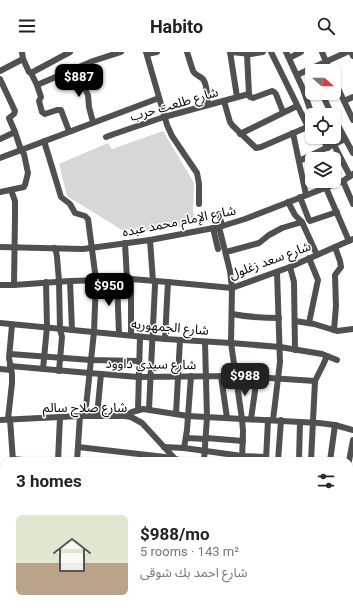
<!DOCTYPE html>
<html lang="en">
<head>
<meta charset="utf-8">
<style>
  :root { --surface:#fff; --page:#f6f6f6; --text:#222; --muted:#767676; --accent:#000 }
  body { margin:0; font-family:Roboto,"Noto Sans Arabic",sans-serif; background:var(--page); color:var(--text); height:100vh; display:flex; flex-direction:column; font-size:15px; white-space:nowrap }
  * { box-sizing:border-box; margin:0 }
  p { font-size:13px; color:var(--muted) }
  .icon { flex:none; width:22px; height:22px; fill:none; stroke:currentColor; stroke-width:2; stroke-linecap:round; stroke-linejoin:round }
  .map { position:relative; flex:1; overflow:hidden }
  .panel { position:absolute; left:0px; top:405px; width:353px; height:156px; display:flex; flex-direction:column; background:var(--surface); border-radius:12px 12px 0 0; box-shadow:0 1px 3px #0004 }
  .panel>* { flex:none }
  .needle { width:26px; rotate:111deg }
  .buttons { position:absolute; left:305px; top:12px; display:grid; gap:8px }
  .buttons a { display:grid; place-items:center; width:36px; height:36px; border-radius:6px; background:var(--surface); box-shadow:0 1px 3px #0004; font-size:20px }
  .price { position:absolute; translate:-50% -34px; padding:0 9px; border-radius:8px; background:var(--accent); color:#fff; font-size:13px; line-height:26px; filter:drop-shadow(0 1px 2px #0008) }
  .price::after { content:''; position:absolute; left:50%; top:24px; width:12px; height:9px; margin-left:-6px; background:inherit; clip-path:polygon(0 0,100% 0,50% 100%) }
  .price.selected { background:#222; color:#fff }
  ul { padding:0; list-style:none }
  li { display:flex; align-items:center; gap:12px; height:100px; padding:0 16px }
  li span { display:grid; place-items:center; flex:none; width:112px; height:80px; border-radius:6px; color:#555 }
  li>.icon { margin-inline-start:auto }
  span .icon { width:48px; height:48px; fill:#fffc; stroke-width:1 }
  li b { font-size:17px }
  h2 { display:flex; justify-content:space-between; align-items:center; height:48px; padding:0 16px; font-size:17px }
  header { display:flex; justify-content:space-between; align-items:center; height:52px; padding:0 16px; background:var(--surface); font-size:18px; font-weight:700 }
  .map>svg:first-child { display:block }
</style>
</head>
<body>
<header><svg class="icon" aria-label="menu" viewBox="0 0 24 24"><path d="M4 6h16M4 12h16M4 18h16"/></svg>Habito<svg class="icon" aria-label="search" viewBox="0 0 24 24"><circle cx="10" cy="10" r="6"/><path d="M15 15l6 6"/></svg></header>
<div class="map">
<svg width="353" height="561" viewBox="0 0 353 561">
  <rect width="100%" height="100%" fill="#fff"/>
  <polygon fill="#d7d7d7" points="163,79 194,131 193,159 196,172 149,179 122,178 67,144 59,112 108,91 112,97"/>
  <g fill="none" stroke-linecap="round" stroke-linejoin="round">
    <g stroke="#505050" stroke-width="6">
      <polyline points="146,0 167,73 172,84 197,121 199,132 199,152"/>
      <path d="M187 0 193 19C195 23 200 24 203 27 208 34 207 46 208 53"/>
      <polyline points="230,0 237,45"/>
      <polyline points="231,0 251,2 263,0"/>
      <polyline points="271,0 308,75"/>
      <polyline points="286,0 303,37 312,63"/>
      <polyline points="322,0 330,19"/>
      <polyline points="351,0 353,4"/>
      <polyline points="147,2 157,0"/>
      <polyline points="247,2 249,42 250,45 253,46 272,39 274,40 276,42 283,60"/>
      <polyline points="289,6 301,0"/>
      <polyline points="23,7 29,20 31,21"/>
      <polyline points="75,17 88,43 89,55 93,70"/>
      <polyline points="0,19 23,7 22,0"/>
      <polyline points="297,23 347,0"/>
      <polyline points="0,27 15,59 14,62 9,66 15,80"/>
      <polyline points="334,28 353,68"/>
      <polyline points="37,33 93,9 121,0"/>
      <polyline points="324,46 332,63"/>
      <polyline points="224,49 230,70 232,73 256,96 261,95 312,73"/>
      <polyline points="344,49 353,45"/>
      <polyline points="334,66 353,101"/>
      <polyline points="69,79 61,58 57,58 45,62 42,60 39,49 41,45 37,33 31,21 70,0"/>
      <polyline points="293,81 306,143"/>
      <polyline points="240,82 297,54"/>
      <polyline points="106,85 114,82 164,65 249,42"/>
      <polyline points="321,85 328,96"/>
      <polyline points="0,87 15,80 21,98 24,102 28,121 25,133 24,135 0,140"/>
      <polyline points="44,89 52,115 61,145 70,152 75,161 85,164 88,167 96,228 94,280 85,364"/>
      <polyline points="334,93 350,124"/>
      <polyline points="0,106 159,46"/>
      <polyline points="299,109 345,87"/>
      <polyline points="323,129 349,189"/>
      <polyline points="343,129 353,152"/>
      <polyline points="11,138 15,149 15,164 14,233"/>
      <polyline points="300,145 309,168 310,169 337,160"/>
      <polyline points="288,150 295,163 302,170 317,203"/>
      <polyline points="219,162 222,174"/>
      <polyline points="219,175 230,219 232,236 231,291 242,367 243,379 242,409"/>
      <polyline points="213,176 218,197"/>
      <polyline points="125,191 127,227"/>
      <polyline points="0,195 83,197 150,188 219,175 245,167 343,129 353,122"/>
      <polyline points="54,196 56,199 57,205 59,229 60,277 62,285 59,319"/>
      <polyline points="226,200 259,191 269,183 282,176 302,170"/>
      <polyline points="290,215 294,230 295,298"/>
      <polyline points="117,228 119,282"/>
      <polyline points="70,229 72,278"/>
      <polyline points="0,233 14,233 70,229 131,227 168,230 232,236 290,215 353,187"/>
      <path d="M232 262C248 265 263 266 279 266"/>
      <polyline points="295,269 314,272 337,279 353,277"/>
      <polyline points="0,271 165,287 231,291 280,295 322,302 337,308"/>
      <polyline points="309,271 318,228 309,206"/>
      <polyline points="334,278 336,254 335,223 341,215 340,209 335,195"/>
      <polyline points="131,283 131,227"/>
      <polyline points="165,287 168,230"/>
      <polyline points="10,302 91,308 139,309"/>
      <polyline points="10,314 89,321 138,325 237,324 315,329"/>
      <polyline points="0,317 11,318"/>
      <polyline points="43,317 47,275 46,230"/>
      <polyline points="221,324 227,366"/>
      <polyline points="149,357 155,233 155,231 153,229 150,188"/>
      <polyline points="138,358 140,284"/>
      <polyline points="176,362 180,288"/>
      <polyline points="97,364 101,322"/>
      <polyline points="125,364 132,360 143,357 188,364 319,371 335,373 353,378"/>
      <polyline points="8,367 12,331 12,322 9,306 12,273"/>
      <polyline points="10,367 13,409"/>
      <polyline points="251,367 257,325"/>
      <polyline points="0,368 80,364 125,364 131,365 142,371 177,409"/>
      <polyline points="273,368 280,310 277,220"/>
      <polyline points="186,386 206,387"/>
      <polyline points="206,386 243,389"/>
      <polyline points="78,395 165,405 184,409"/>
      <polyline points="164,395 184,396 242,404 266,405"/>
      <polyline points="184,396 187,378 191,324"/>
      <polyline points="13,407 33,409"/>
      <polyline points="266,408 268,368"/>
      <polyline points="58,409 60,365"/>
      <polyline points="77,409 80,364"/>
      <polyline points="204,409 207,365 205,290"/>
      <polyline points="278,409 281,368"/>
      <polyline points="299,409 300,370"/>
      <polyline points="311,409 315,329 323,313 327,304"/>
      <polyline points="330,409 335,373"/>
      <polyline points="349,409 353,388"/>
      <polyline points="0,439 4,439"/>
      <polyline points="349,447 353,447"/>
      <polyline points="351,486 353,472"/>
      <polyline points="349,511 353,510"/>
      <polyline points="0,547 4,547"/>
      <polyline points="349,552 351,561"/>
      <polyline points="115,557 130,559 133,561"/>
      <polyline points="336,557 336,561"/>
      <polyline points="65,561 65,557"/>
      <polyline points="219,561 220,557"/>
      <polyline points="255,561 255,557"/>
      <polyline points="279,561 280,557"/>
      <polyline points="300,561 300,557"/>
      <polyline points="326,561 326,557"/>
    </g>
  </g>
  <g text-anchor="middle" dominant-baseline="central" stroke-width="3" stroke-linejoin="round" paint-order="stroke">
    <g font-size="13" fill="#000" stroke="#fff">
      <text transform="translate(174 52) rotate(-16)">شارع طلعت حرب</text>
      <text transform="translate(179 169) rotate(-11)">شارع الإمام محمد عبده</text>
      <text transform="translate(270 208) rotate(-20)">شارع سعد زغلول</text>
      <text transform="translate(170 275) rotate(5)">شارع الجمهوريه</text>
      <text transform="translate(151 312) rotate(1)">شارع سيدى داوود</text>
      <text x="85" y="355">شارع صلاح سالم</text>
    </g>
  </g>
</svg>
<div class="buttons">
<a><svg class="needle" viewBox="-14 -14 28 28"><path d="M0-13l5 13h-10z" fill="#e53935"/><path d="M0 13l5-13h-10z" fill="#767676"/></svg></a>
<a><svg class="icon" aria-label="locate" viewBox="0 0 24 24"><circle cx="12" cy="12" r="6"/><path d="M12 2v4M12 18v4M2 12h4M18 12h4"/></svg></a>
<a><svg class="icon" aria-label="layers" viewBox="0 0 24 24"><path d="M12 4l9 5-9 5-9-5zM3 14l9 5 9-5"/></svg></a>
</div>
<b class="price" style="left:79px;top:46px">$887</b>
<b class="price" style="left:109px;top:255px">$950</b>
<b class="price selected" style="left:245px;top:345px">$988</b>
<section class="panel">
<h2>3 homes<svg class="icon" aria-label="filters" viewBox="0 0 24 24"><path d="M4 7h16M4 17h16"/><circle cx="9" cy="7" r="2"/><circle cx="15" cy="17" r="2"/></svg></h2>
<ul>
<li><span style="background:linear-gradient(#dfe7d0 60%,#b9a48a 0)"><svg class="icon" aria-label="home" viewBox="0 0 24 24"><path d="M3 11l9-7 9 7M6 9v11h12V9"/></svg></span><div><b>$988/mo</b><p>5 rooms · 143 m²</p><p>شارع احمد بك شوقى</p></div></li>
</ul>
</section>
</div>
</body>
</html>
